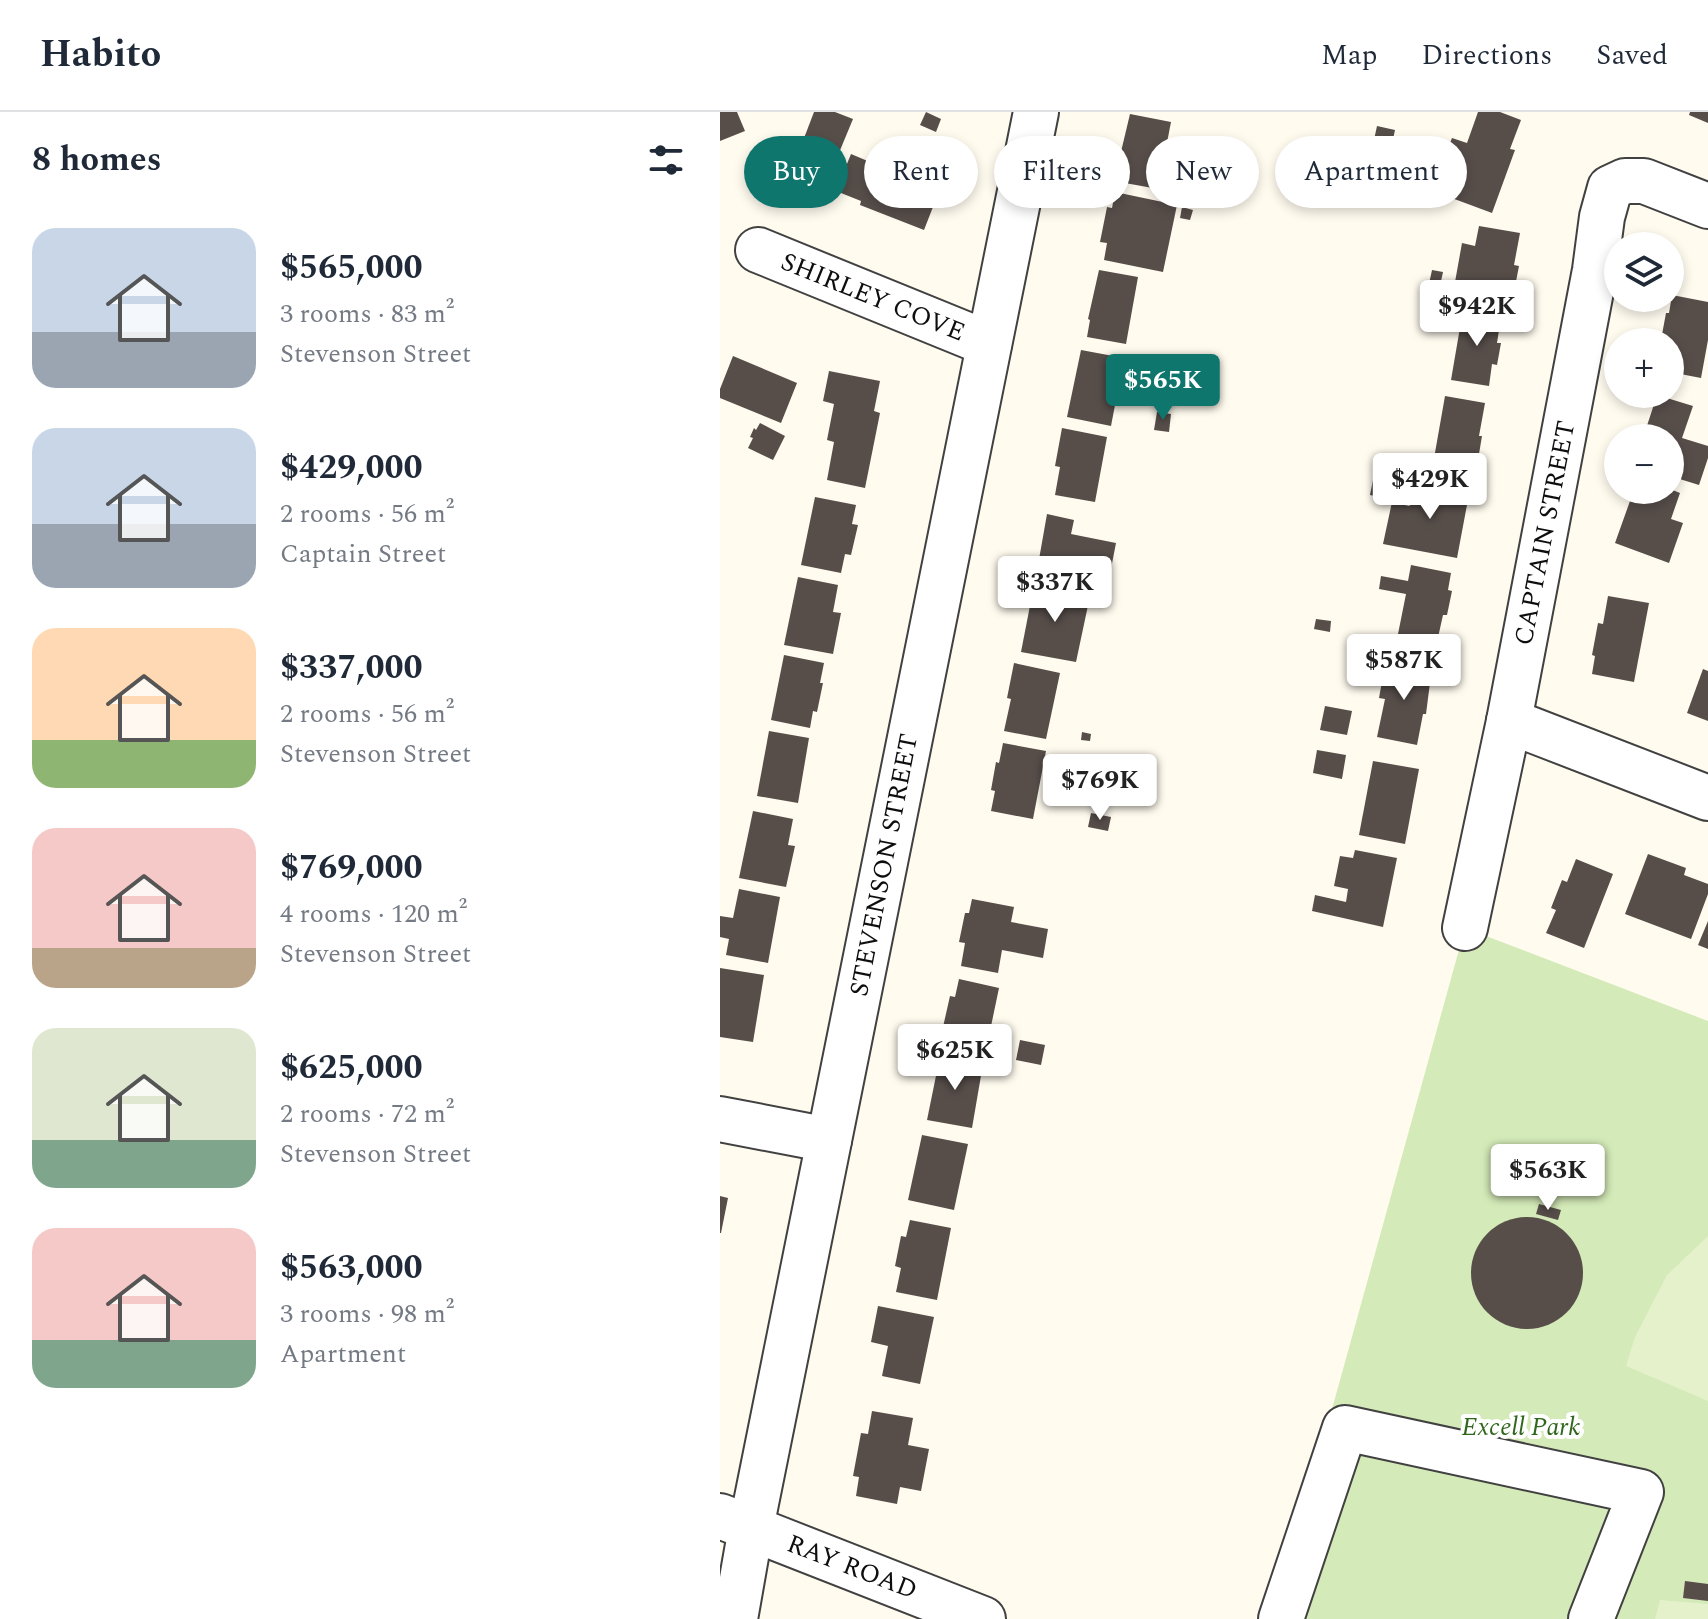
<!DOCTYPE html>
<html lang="en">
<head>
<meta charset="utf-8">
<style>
  :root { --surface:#fff; --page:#f6f6f7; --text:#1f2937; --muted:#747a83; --line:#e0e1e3; --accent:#0f766e }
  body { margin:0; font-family:Spectral,serif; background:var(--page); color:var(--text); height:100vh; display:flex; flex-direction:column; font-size:30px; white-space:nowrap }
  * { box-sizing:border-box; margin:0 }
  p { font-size:26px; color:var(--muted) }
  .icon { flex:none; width:44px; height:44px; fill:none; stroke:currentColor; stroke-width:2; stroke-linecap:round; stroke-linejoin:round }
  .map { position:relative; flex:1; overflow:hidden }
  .panel { display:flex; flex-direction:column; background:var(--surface); width:720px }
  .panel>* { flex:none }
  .banner { position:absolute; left:24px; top:24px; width:760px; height:72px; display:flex; gap:16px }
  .buttons { position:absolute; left:884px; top:120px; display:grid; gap:16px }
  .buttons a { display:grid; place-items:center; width:80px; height:80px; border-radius:50%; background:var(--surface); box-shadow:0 4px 12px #0003; font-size:40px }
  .price { position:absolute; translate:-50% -68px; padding:0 18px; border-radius:8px; background:#fff; color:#222; font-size:26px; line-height:52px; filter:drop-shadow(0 2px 4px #0008) }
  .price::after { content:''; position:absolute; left:50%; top:48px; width:24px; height:18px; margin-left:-12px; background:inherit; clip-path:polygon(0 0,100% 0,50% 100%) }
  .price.current { background:var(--accent); color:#fff }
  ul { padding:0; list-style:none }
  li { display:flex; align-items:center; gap:24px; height:200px; padding:0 32px }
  li span { display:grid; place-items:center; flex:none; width:224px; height:160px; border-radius:24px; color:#555 }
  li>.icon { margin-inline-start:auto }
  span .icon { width:96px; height:96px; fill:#fffc; stroke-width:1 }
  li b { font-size:34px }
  h2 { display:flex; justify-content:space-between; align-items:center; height:96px; padding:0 32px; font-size:34px }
  .chip { padding:0 28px; border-radius:36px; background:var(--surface); box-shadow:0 4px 12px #0003; font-size:28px; line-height:72px }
  .chip.current { background:var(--accent); color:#fff }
  header { display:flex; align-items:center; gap:48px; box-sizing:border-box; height:112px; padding:0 40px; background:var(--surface); border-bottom:2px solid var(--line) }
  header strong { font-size:38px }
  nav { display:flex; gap:44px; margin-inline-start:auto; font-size:28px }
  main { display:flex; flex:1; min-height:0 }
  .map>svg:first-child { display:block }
</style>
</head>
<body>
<header>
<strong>Habito</strong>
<nav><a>Map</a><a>Directions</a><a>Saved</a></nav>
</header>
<main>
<section class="panel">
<h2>8 homes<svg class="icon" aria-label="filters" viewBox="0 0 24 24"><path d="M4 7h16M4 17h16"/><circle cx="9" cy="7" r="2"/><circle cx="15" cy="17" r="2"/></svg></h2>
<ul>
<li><span style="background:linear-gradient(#c9d6e8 65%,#9aa5b1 0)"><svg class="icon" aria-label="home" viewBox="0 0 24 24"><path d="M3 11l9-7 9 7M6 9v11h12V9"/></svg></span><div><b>$565,000</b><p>3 rooms · 83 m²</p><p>Stevenson Street</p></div></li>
<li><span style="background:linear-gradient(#c9d6e8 60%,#9aa5b1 0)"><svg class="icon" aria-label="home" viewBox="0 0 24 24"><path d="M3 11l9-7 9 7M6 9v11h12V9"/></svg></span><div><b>$429,000</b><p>2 rooms · 56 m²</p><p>Captain Street</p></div></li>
<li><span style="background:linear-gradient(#ffd9b3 70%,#8fb573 0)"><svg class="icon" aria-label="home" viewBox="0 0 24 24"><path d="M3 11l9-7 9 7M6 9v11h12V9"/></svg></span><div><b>$337,000</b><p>2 rooms · 56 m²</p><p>Stevenson Street</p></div></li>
<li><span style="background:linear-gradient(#f6c9c9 75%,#b9a48a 0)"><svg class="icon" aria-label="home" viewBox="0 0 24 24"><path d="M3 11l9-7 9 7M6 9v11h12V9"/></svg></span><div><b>$769,000</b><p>4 rooms · 120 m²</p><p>Stevenson Street</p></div></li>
<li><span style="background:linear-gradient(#dfe7d0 70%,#7fa58c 0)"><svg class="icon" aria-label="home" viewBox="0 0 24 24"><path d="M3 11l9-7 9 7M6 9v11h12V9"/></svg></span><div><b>$625,000</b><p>2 rooms · 72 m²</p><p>Stevenson Street</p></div></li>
<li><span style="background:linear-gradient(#f6c9c9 70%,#7fa58c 0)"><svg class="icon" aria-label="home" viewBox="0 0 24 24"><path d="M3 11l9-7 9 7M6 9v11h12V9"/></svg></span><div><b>$563,000</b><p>3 rooms · 98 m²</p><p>Apartment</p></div></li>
</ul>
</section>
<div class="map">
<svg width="988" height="1507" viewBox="0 0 988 1507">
  <rect width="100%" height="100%" fill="#fffbef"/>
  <polygon fill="#d4eab8" points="745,816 988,909 988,1507 554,1507"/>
  <g fill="#e5f1ca">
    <polygon points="988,1124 988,1289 906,1254 915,1225 947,1163"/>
    <polygon points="940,1488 988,1492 988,1507 935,1507"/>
  </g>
  <g fill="#574e4a">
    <polygon points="0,0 17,0 25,19 0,29"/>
    <polygon points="94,0 115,0 133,7 116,48 81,34"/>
    <polygon points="206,0 221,7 216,20 200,13"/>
    <polygon points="758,0 780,0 801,8 790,37 795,38 772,101 729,85 736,69 725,64 729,54 722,51 732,26 747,31"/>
    <polygon points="970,0 988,0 988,11 969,3"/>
    <polygon points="410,2 451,10 438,77 394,69"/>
    <polygon points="657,14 675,18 665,64 647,60"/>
    <polygon points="156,36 177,45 172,58 220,77 204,118 140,93 141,89 116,79 131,42 150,50"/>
    <polygon points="486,63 500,65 496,87 482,84"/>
    <polygon points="395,80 457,93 443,160 384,148 387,131 380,130 387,95 392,96"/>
    <polygon points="462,95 473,98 470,108 460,106"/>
    <polygon points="759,114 800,121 794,153 799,154 792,190 747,182 749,172 735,170 742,131 755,134"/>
    <polygon points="379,158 418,165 406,232 367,225 370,208 368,207"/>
    <polygon points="712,158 723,160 718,183 707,181"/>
    <polygon points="952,183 988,190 988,228 981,266 950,260 950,230 941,228 946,201 949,201"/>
    <polygon points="743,198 781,205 777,231 781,231 777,253 772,252 769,274 731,268"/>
    <polygon points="361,238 404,246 391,314 347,305"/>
    <polygon points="13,244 77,271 61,311 0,286 0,277"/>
    <polygon points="109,259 160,269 154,299 160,301 145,376 107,368 114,330 107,328 114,292 103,289"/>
    <polygon points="937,283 973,294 962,326 988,334 988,346 979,373 950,364 950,326 923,326"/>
    <polygon points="725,284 765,291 759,324 762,324 756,360 713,352"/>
    <polygon points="437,300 451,302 449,320 434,318"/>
    <polygon points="40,311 65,324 53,348 28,336 33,326 30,325 34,316 36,318"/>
    <polygon points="342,316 387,325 375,390 335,383 340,355 335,354"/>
    <polygon points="656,353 682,358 676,388 650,383"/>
    <polygon points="705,368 750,377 737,446 663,432 672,390 689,394 702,386"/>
    <polygon points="950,377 960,381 951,407 963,411 949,451 895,431 910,389 912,390 917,378"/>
    <polygon points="95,385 136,393 132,412 138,413 131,443 125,442 121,461 81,453"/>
    <polygon points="327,402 354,408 351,422 396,431 389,467 318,453"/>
    <polygon points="691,453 731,461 728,478 732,479 727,503 723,503 715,539 676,532 686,482 659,477 661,464 688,469"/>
    <polygon points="78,465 118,473 113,500 121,501 113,542 64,533"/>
    <polygon points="314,473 370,484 356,550 301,540"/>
    <polygon points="888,484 929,491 914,570 872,562 875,544 872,543 878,511 883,512"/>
    <polygon points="596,507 611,509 610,520 594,517"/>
    <polygon points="64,543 104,551 100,571 103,571 97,600 93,599 90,616 51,608"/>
    <polygon points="672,548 712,555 706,602 703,602 697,633 657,625 665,587 659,586 663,564 668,565"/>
    <polygon points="294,551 340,561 326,627 284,619 291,587 287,586"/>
    <polygon points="983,557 988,559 988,609 967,601"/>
    <polygon points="605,594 632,599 627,623 600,618"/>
    <polygon points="49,619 89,626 78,691 37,684"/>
    <polygon points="362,620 371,622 370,629 361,628"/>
    <polygon points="283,631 326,639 313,707 271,699 275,679 271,678 276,650 279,651"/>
    <polygon points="597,638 626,643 622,667 593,661"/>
    <polygon points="653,649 699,657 685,732 639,723"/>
    <polygon points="33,699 73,707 68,733 75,734 66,775 19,766"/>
    <polygon points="371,701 391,705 388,719 368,715"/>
    <polygon points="635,738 677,746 663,815 592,799 595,783 626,790 628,777 614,774 620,744 633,746"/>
    <polygon points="928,742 966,756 964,763 988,772 988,782 971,827 905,802"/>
    <polygon points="856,747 893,762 864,836 826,821 836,798 831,796 842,768 847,770"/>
    <polygon points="19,777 60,785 48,851 6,843 9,827 0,825 0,804 13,806"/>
    <polygon points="252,787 294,795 291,810 328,817 323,846 282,838 278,861 241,854 245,831 239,830 245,801 249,801"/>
    <polygon points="988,809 988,837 978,833"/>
    <polygon points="0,856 44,863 33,930 0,925"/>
    <polygon points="239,867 279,876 265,943 225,934 228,916 223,915 230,884 235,885"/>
    <polygon points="300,928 325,933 321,953 296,948"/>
    <polygon points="220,944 263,952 252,1016 207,1008"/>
    <polygon points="202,1023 248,1032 234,1098 188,1088"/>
    <polygon points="0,1084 8,1086 1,1121 0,1121"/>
    <polygon points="819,1092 841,1098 838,1108 816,1102"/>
    <circle cx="807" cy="1161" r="56"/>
    <polygon points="190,1108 231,1116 217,1188 176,1180 181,1156 175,1154 181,1124 186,1125"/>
    <polygon points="158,1194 214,1205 200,1272 162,1264 168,1234 151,1230"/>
    <polygon points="152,1299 193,1306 188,1333 209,1337 201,1379 180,1375 177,1392 136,1384 139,1365 133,1364 141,1321 148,1322"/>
    <polygon points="965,1469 988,1472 988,1489 963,1486"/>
  </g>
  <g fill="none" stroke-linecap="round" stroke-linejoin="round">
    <defs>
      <g id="minor">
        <polyline points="38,138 269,232"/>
        <polyline points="789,609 988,686"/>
        <polyline points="745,816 789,609 875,158 882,105 890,76 905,69 924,69 988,94"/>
        <polyline points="0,1007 109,1028"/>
        <polyline points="0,1404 263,1507"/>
        <polyline points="15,1507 31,1416 316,0"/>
        <polyline points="561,1507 625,1316 921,1380 871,1507"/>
      </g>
    </defs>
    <use href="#minor" stroke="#414141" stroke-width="48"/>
    <use href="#minor" stroke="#fff" stroke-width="44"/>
  </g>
  <g text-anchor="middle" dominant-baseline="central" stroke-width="8" stroke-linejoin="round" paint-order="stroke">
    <g font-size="26" fill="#0e0e0e" stroke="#fff">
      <text transform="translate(153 185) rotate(22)">SHIRLEY COVE</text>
      <text transform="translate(825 421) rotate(-79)">CAPTAIN STREET</text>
      <text transform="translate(164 753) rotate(-79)">STEVENSON STREET</text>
      <text transform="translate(132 1455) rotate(21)">RAY ROAD</text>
    </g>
    <g font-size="26" font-style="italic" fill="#30671d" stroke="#fff">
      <text x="801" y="1315">Excell Park</text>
    </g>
  </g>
</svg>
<div class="buttons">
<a><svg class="icon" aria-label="layers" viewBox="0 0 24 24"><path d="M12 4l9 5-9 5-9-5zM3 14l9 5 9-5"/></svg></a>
<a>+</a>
<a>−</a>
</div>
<b class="price" style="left:757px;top:236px">$942K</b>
<b class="price current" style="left:443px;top:310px">$565K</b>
<b class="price" style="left:710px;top:409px">$429K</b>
<b class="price" style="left:335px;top:512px">$337K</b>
<b class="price" style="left:684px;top:590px">$587K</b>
<b class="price" style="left:380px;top:710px">$769K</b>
<b class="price" style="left:235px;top:980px">$625K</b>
<b class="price" style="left:828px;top:1100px">$563K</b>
<div class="banner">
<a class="chip current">Buy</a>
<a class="chip">Rent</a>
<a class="chip">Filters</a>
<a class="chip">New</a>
<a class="chip">Apartment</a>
</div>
</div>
</main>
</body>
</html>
